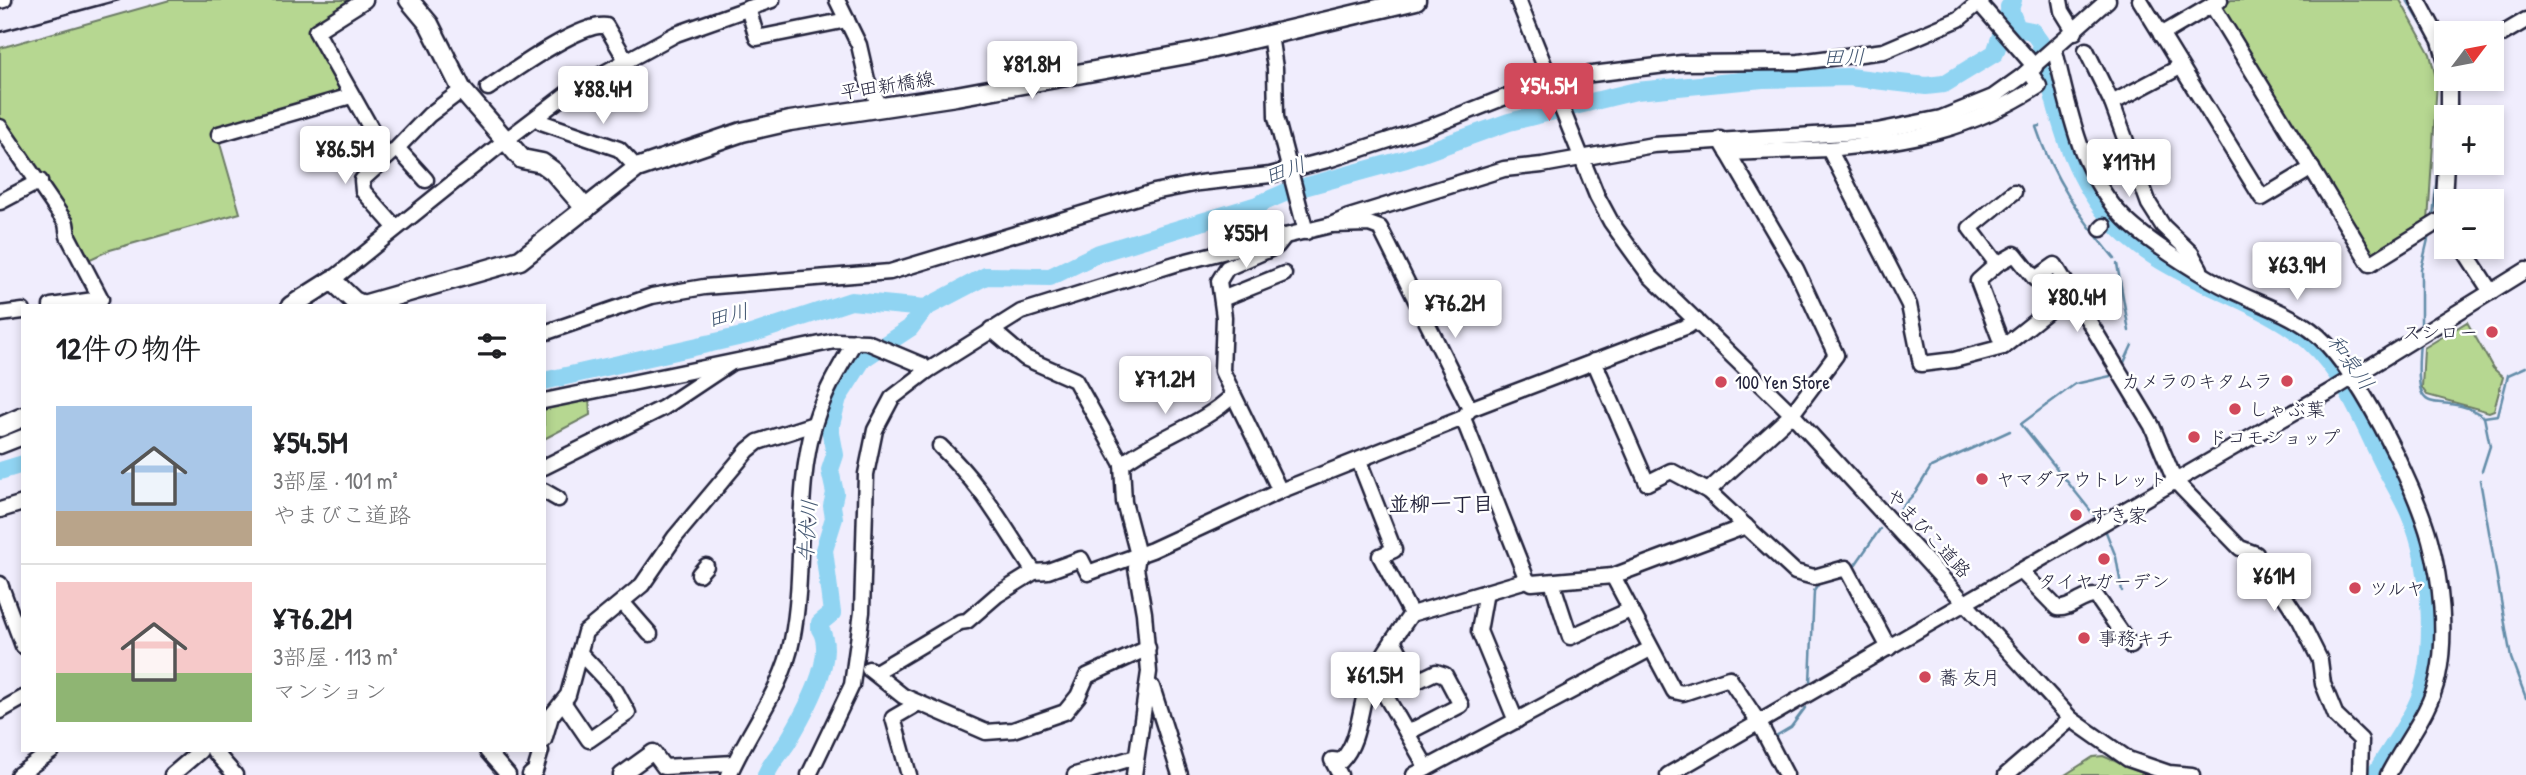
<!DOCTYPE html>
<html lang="ja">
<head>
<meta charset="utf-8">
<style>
  :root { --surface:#fff; --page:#f6f6f6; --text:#202124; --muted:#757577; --line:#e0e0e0; --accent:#d1495b }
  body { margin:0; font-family:"Patrick Hand","Klee One",sans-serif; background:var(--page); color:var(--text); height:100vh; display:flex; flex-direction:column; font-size:26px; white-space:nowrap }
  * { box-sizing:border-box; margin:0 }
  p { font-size:23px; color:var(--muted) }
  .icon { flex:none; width:38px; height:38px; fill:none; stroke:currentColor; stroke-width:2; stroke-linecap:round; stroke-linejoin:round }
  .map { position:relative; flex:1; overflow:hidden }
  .panel { position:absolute; left:21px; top:304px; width:525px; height:448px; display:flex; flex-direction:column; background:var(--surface); border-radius:0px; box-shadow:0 4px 10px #0003 }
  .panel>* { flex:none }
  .needle { width:46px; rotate:58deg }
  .fabs { position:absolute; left:2434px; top:21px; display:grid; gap:14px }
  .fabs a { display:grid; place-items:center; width:70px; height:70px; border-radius:0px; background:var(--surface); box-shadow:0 4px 10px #0003; font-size:35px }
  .price { position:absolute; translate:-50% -60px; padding:0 16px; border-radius:7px; background:#fff; color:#222; font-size:23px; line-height:46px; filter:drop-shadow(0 2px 4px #0008) }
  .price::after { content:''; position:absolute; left:50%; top:42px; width:21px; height:16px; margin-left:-10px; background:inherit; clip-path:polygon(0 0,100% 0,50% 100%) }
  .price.selected { background:var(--accent); color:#fff }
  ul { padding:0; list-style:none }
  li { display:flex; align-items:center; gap:21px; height:175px; padding:0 35px }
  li+li { border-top:2px solid var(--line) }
  li span { display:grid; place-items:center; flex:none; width:196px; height:140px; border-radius:0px; color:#555 }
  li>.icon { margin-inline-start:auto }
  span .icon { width:84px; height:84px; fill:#fffc; stroke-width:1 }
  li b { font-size:30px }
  h2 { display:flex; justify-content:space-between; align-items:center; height:84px; padding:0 35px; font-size:30px }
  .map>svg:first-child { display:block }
</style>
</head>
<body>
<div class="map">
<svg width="2526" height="775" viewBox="0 0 2526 775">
  <rect width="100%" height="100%" fill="#f0edfd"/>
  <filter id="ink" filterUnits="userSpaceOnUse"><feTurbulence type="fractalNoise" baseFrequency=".0143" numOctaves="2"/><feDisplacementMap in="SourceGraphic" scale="14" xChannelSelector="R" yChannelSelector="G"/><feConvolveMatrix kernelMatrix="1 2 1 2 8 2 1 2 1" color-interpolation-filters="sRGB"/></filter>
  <g filter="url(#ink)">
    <g fill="#b6d791" stroke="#6c7c66" stroke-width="2">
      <polygon points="170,0 355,0 308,29 343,91 216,130 240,213 110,250 86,261 0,118 0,48"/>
      <polygon points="2231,0 2400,0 2430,54 2437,82 2428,222 2374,255 2221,9"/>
      <polygon points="2467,322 2493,368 2503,377 2494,410 2489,412 2427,395 2422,388 2424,348"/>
      <polygon points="589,394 590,415 544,439 544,404"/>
      <polygon points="2103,756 2147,775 2065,775 2093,757"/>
    </g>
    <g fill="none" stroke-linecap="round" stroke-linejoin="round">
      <g stroke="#648da9" stroke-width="2.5">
        <polyline points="2407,0 2435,47"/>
        <polyline points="2441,64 2443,81"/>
        <polyline points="2052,121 2060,119"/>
        <path d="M2040 126 2036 127C2053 179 2081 218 2115 259"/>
        <polyline points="2433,217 2443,116"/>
        <polyline points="2117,264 2129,331"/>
        <polyline points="2421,329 2421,269 2429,235"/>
        <path d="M2420 342C2412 434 2438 384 2484 417L2498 415 2508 375 2526 367"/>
        <polyline points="2122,367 2132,345"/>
        <polyline points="2482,471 2490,446 2484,417"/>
        <polyline points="2480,480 2511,658 2526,698"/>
        <polyline points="1898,511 1915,493 1931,467 2010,431"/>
        <polyline points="2094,515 2021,424 2075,384 2115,375"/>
        <polyline points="2106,532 2116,557 2122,591"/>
        <polyline points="1853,568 1880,529"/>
        <polyline points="1810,682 1814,591 1820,582"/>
        <polyline points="1774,737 1791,727 1805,708"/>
        <polyline points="1761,744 1777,772"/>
      </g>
      <g stroke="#90d4f2" stroke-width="18">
        <path d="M2009 7 2017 28 2032 31 2040 42C2055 103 2067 167 2109 217 2163 282 2251 291 2310 342 2343 372 2362 420 2381 459 2390 478 2402 496 2410 515 2431 563 2437 648 2420 697 2410 724 2389 750 2375 775"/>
        <polyline points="544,381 751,334 851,301 925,308 986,276 1050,277 1099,253 1257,205 1289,191 1406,159 1509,122 1636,91 1763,79 1849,77 1926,86 1944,84 1995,53 2013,0"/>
        <polyline points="0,471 23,464"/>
        <path d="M766 775C771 762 780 754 787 743 803 716 838 657 820 629V623L832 613 824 550 834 518 832 506 835 493 830 470 835 455 830 428 838 398 863 359 910 328 925 308"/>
      </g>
      <defs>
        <g id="minor">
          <polyline points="365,0 316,31 387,157"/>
          <polyline points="837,0 859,45 867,80 881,108"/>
          <polyline points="1518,0 1597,196 1611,222 1650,276 1792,414 2071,719 2128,759 2169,773 2192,775"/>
          <polyline points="2060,0 2062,11 2075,32"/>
          <polyline points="2140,0 2262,198 2312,168"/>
          <polyline points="2220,0 2212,5 2370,264 2446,217"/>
          <polyline points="2418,0 2440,41 2446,62"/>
          <polyline points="0,1 4,0"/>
          <polyline points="1979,3 2035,67"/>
          <polyline points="748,8 757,38 847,20"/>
          <polyline points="1270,35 1275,68 1276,117 1306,232"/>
          <polyline points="2161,35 2212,5"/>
          <polyline points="2492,40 2526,20"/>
          <polyline points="2086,50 2112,103 2149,204 2163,226 2191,253 2200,269"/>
          <path d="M2055 51C2070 112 2079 172 2125 219 2146 240 2195 271 2221 285 2251 301 2284 310 2311 330 2356 363 2415 485 2430 540 2441 581 2447 634 2438 676 2431 712 2404 743 2388 775"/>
          <path d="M2029 71 2039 86C1970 130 1909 142 1829 149L1909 305 1921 364 1954 360 2003 347 2073 291"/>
          <polyline points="2449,79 2449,117"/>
          <path d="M488 88C512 72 581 22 606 26L626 60"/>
          <polyline points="2112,103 2180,67"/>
          <polyline points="541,122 619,149 637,168"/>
          <polyline points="0,127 66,223 68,236 101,299 51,306"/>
          <polyline points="219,134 351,96"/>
          <polyline points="393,152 362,180 363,191 396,228"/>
          <polyline points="1728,153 1829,149"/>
          <polyline points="2446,163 2444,200 2446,213"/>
          <polyline points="426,180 397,148 429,115 462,90"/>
          <polyline points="0,202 40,181"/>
          <polyline points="1331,225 1349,217 1504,169 1542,165 1653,145 1877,131 1941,118 1993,97 2021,77 2108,0"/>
          <polyline points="2101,229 2104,226"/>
          <polyline points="2462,247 2491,292"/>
          <polyline points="1997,264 1970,228 2014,192"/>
          <polyline points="332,280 506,140 569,92 676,34 772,0"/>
          <polyline points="1222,299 1284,274"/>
          <polyline points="0,314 23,311"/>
          <polyline points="991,329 1025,358 1075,380 1122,464 1124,502 1138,555 1136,568 1144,613 1149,672 1134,775"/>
          <polyline points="544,333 652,296 704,287 890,272 1154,192 1199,183 1270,175 1331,159 1429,127 1551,79 1682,63 1799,62 1884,51 1959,19 1982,0"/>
          <polyline points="2003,347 1978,281 1997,264 2015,254 2035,279 2055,265 2152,426 2175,481 2240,548 2256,554 2267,570 2300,620 2320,660 2323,684 2336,716 2361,740 2360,775"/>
          <polyline points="1594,361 1647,483 1671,471 1708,491 1795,572 1814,577 1846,568 1889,648"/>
          <polyline points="544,401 835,341 867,342 922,365 927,371"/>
          <polyline points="1463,418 1527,580 1532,583 1613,576 1746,526"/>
          <polyline points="0,446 23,437"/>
          <path d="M940 446C983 487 1002 524 1034 572"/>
          <polyline points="1359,461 1394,550 1380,556 1411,614"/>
          <path d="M1122 464C1156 438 1204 424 1232 396"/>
          <polyline points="544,467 663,408 729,364"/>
          <polyline points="544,491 558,499"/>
          <polyline points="1280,491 1222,371 1224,317 1219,281 1227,268 1277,246 1285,236 1331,225 1369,224 1380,228 1470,409"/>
          <polyline points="1708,491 1792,414 1836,355 1796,269 1720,139"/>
          <polyline points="0,510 23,503"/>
          <path d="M2021 571 2057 608C2071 610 2082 595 2096 596L2131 646"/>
          <polyline points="699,574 706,566"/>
          <polyline points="1613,576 1674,691 1683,693 1729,678 1759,723 1786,775"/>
          <polyline points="1552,582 1570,637 1630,610"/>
          <polyline points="0,584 23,646"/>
          <polyline points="1486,592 1479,631 1516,721"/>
          <polyline points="622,602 650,634"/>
          <polyline points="1393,640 1415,682 1436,672 1445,675 1461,705 1407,733 1427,768"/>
          <polyline points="869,669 903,696 986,732 1013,730 1065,712 1078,696 1087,676 1148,648"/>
          <polyline points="876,672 960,622 967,621 997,595 1034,572 1048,571 1081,559 1088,573 1152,550 1280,491 1463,418 1470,409 1688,326 1696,320"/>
          <polyline points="1373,674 1407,733"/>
          <polyline points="1152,687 1180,775"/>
          <polyline points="563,702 589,740 628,713 615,690 579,652"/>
          <polyline points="0,711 23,698"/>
          <polyline points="544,740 551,716 568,695 585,632 642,585 675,537 748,450 758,442 814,424"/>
          <polyline points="214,751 235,775"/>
          <polyline points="487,751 508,775"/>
          <polyline points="18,775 52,751"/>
          <polyline points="172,775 200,751"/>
          <polyline points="530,775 535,771 541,751"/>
          <polyline points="621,775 653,752 664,767 734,763"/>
          <path d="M729 775C749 729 783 689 792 640 806 570 794 491 815 422 824 393 839 368 855 341"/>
          <polyline points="809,775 852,685 862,612 866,474 875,430 892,398 927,371 1021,312 1175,264 1285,236"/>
          <polyline points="909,775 893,718 917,704"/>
          <polyline points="1075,775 1136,757"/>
          <path d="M1340 775 1332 760 1341 761C1361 741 1359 704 1370 679 1381 656 1396 636 1411 614L1527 580"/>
          <polyline points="1414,775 1650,649"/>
          <polyline points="1668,775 2329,392 2526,270"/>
          <polyline points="2006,775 2071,719"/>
        </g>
        <g id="major">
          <polyline points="409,0 429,24 462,90 522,159 542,163 553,171 586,209"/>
          <polyline points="291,306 332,280 354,301 363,305 520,260 637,168 742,132 790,121 956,96 1193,53 1416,0"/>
          <polyline points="0,427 23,417"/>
        </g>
      </defs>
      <use href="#minor" stroke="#22223b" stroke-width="19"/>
      <use href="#major" stroke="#22223b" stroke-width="23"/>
      <use href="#minor" stroke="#fff" stroke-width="14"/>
      <use href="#major" stroke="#fff" stroke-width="18"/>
      <polyline stroke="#22223b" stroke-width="2.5" points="0,32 119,0"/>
    </g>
  </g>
  <g fill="#d1495b" stroke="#fff" stroke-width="2.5">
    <circle cx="2492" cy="332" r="7"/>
    <circle cx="2287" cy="381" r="7"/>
    <circle cx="1721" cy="382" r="7"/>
    <circle cx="2235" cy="409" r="7"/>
    <circle cx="2194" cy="437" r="7"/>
    <circle cx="1982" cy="479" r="7"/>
    <circle cx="2076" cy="515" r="7"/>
    <circle cx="2104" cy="559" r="7"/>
    <circle cx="2355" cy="588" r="7"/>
    <circle cx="2084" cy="638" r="7"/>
    <circle cx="1925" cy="677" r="7"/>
  </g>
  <g text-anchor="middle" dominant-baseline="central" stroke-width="5" stroke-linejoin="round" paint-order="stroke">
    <g font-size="19" fill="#22223b" stroke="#fff">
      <text transform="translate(887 85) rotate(-9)">平田新橋線</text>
      <text transform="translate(1929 533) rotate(47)">やまびこ道路</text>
    </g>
    <g font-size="19" fill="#22223b" stroke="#fff" text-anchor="start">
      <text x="2478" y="332" text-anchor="end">スシロー</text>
      <text x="2273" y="381" text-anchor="end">カメラのキタムラ</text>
      <text x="1735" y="382">100 Yen Store</text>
      <text x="2249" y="409">しゃぶ葉</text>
      <text x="2208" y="437">ドコモショップ</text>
      <text x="1996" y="479">ヤマダアウトレット</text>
      <text x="2090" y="515">すき家</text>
      <text x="2104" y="581" text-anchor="middle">タイヤガーデン</text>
      <text x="2369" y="588">ツルヤ</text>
      <text x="2098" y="638">事務キチ</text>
      <text x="1939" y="677">蕎 友月</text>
    </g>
    <g font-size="21" font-style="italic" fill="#435772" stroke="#fff">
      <text x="1844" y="56">田川</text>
      <text transform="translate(1285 170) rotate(-19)">田川</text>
      <text transform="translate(728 315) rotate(-14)">田川</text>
      <text transform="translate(2351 362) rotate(54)">和泉川</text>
      <text transform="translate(807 531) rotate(-86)">牛伏川</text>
    </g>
    <g font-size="21" font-weight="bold" fill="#22223b" stroke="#fff">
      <text x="1441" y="503">並柳一丁目</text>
    </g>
  </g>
</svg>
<div class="fabs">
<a><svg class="needle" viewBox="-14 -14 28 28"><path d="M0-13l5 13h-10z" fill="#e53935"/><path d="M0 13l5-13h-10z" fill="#757577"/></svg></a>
<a>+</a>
<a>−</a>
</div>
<b class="price" style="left:1032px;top:101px">¥81.8M</b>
<b class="price selected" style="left:1549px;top:123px">¥54.5M</b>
<b class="price" style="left:603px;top:126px">¥88.4M</b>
<b class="price" style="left:345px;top:186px">¥86.5M</b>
<b class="price" style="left:2129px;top:199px">¥117M</b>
<b class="price" style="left:1246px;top:270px">¥55M</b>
<b class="price" style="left:2297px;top:302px">¥63.9M</b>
<b class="price" style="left:2077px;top:334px">¥80.4M</b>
<b class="price" style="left:1455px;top:340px">¥76.2M</b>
<b class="price" style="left:1165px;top:416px">¥71.2M</b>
<b class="price" style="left:2274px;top:613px">¥61M</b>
<b class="price" style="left:1375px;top:712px">¥61.5M</b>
<section class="panel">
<h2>12件の物件<svg class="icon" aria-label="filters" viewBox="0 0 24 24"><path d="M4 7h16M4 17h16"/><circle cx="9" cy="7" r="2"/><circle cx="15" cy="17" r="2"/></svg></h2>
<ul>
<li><span style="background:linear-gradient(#a9c7e8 75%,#b9a48a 0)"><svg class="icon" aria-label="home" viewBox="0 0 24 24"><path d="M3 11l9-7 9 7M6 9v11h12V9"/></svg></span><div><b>¥54.5M</b><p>3部屋 · 101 m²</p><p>やまびこ道路</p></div></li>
<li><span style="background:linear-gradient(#f6c9c9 65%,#8fb573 0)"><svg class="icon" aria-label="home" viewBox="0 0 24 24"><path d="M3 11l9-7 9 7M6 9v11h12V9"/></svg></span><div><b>¥76.2M</b><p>3部屋 · 113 m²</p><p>マンション</p></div></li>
</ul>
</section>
</div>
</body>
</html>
